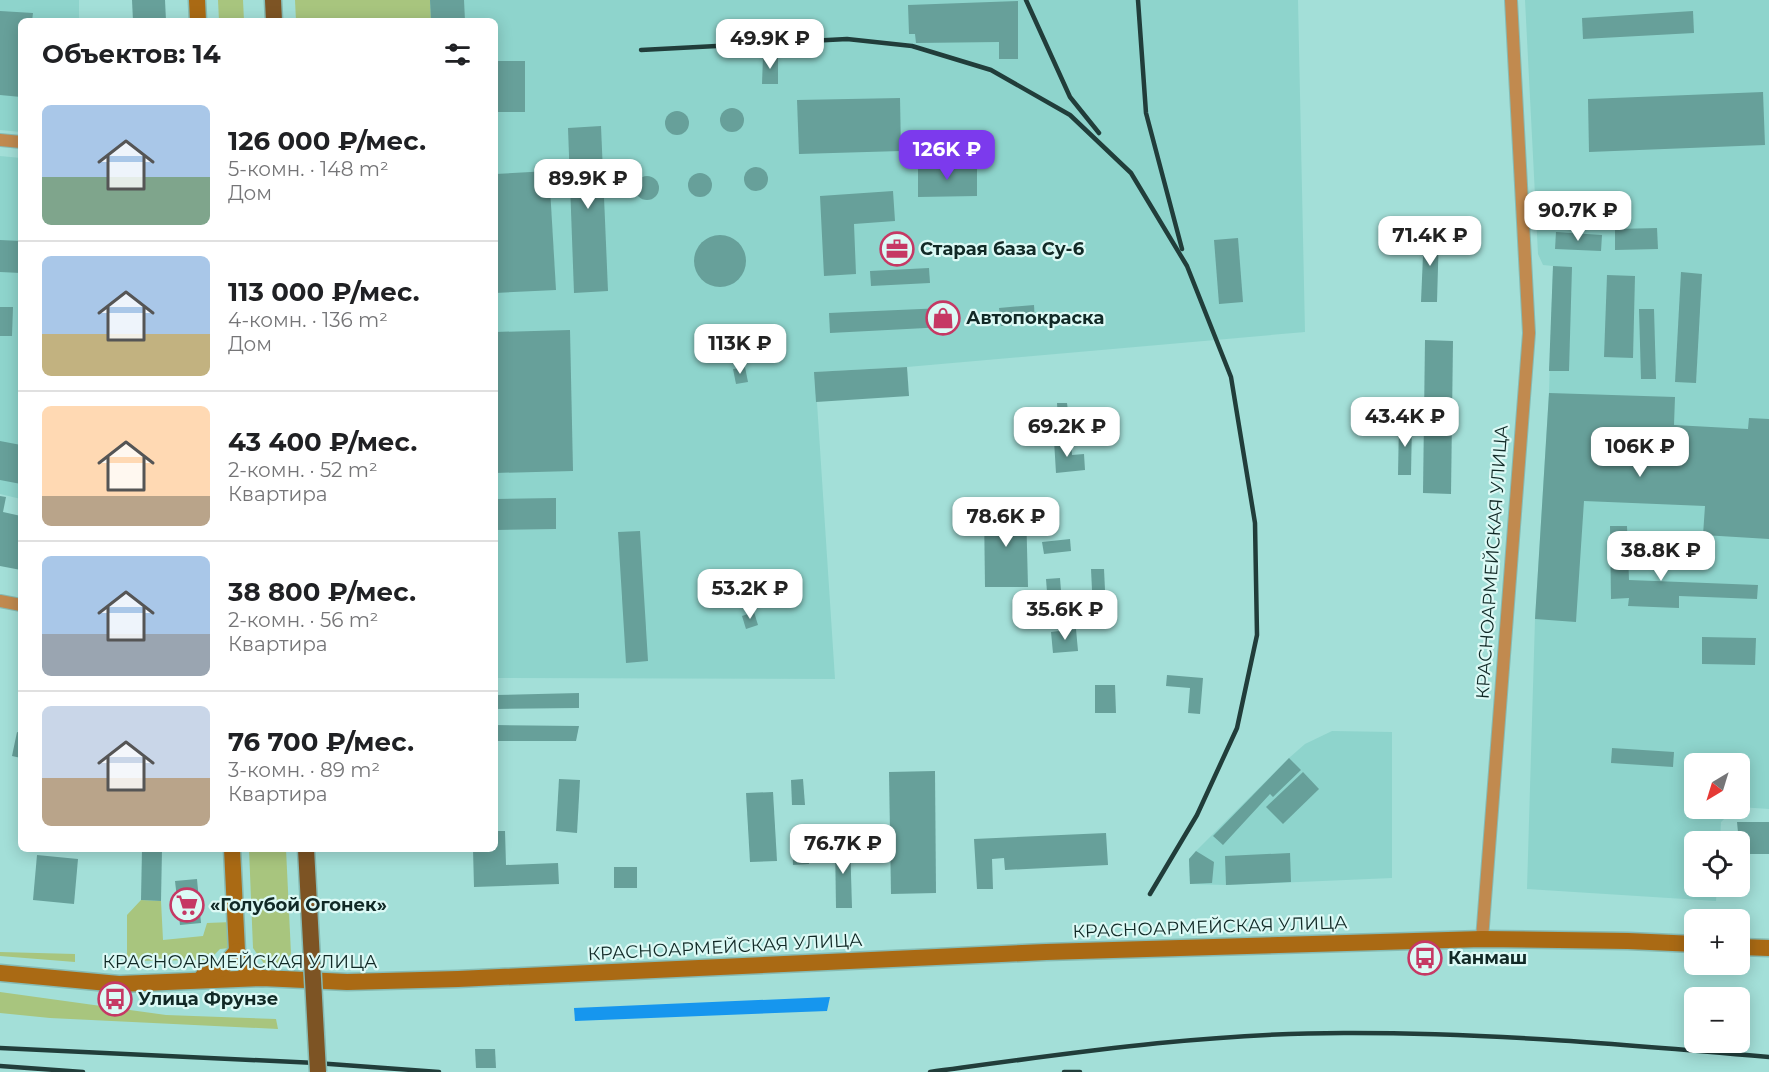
<!DOCTYPE html>
<html lang="ru">
<head>
<meta charset="utf-8">
<style>
  :root { --surface:#fff; --page:#f6f6f6; --text:#202124; --muted:#757577; --line:#e0e0e0; --accent:#7c3aed }
  body { margin:0; font-family:Montserrat,sans-serif; background:var(--page); color:var(--text); height:100vh; display:flex; flex-direction:column; font-size:22px; white-space:nowrap }
  * { box-sizing:border-box; margin:0 }
  p { font-size:20px; color:var(--muted) }
  .icon { flex:none; width:33px; height:33px; fill:none; stroke:currentColor; stroke-width:2; stroke-linecap:round; stroke-linejoin:round }
  .map { position:relative; flex:1; overflow:hidden }
  .side { position:absolute; left:18px; top:18px; width:480px; height:834px; display:flex; flex-direction:column; background:var(--surface); border-radius:9px; box-shadow:0 3px 15px #0003 }
  .side>* { flex:none }
  .needle { width:39px; rotate:218deg }
  .controls { position:absolute; left:1684px; top:753px; display:grid; gap:12px }
  .controls a { display:grid; place-items:center; width:66px; height:66px; border-radius:9px; background:var(--surface); box-shadow:0 3px 15px #0003; font-size:30px }
  .price { position:absolute; translate:-50% -51px; padding:0 14px; border-radius:12px; background:#fff; color:#222; font-size:20px; line-height:39px; filter:drop-shadow(0 2px 3px #0008) }
  .price::after { content:''; position:absolute; left:50%; top:36px; width:18px; height:14px; margin-left:-9px; background:inherit; clip-path:polygon(0 0,100% 0,50% 100%) }
  .price.selected { background:var(--accent); color:#fff }
  ul { padding:0; list-style:none }
  li { display:flex; align-items:center; gap:18px; height:150px; padding:0 24px }
  li+li { border-top:2px solid var(--line) }
  li span { display:grid; place-items:center; flex:none; width:168px; height:120px; border-radius:9px; color:#555 }
  li>.icon { margin-inline-start:auto }
  span .icon { width:72px; height:72px; fill:#fffc; stroke-width:1 }
  li b { font-size:26px }
  h2 { display:flex; justify-content:space-between; align-items:center; height:72px; padding:0 24px; font-size:26px }
  .map>svg:first-child { display:block }
</style>
</head>
<body>
<div class="map">
<svg width="1769" height="1072" viewBox="0 0 1769 1072">
  <rect width="100%" height="100%" fill="#a3dfd8"/>
  <g fill="#8ed4cc">
    <polygon points="0,0 79,0 79,21 21,21 21,132 0,130"/>
    <polygon points="430,0 1298,0 1305,332 907,367 815,372 835,679 495,678 495,21 431,21"/>
    <polygon points="1525,0 1769,0 1769,809 1740,807 1740,764 1695,764 1695,808 1734,809 1721,822 1720,841 1695,842 1695,886 1717,887 1716,901 1527,889 1535,619 1549,393 1553,266 1543,265 1538,254"/>
    <polygon points="0,156 21,158 21,499 0,494"/>
    <polygon points="1332,731 1392,732 1392,878 1226,885 1190,884 1189,859 1196,851 1289,758 1305,744"/>
  </g>
  <g fill="#a8c57e">
    <polygon points="218,0 243,0 244,21 219,21"/>
    <polygon points="295,0 430,0 431,21 296,21"/>
    <polygon points="249,849 286,849 291,954 282,964 265,965 253,948"/>
    <polygon points="141,900 161,901 163,940 203,936 207,923 232,922 230,948 220,949 209,960 127,961 127,915"/>
    <polygon points="0,952 75,954 75,962 0,956"/>
    <polygon points="0,992 166,1015 276,1019 278,1029 50,1018 0,1013"/>
  </g>
  <polygon fill="#1696ee" points="830,997 827,1011 575,1021 574,1008"/>
  <g fill="#67a09a">
    <polygon points="132,0 165,0 166,21 133,21"/>
    <polygon points="430,0 464,0 465,21 431,21"/>
    <polygon points="1018,1 1018,59 999,59 999,42 916,43 915,34 909,34 908,5"/>
    <polygon points="0,11 33,13 32,21 21,21 21,97 0,95"/>
    <polygon points="1693,11 1694,33 1583,39 1582,18"/>
    <polygon points="763,56 778,56 778,84 762,84"/>
    <rect x="495" y="61" width="30" height="51"/>
    <polygon points="1763,92 1765,145 1589,152 1588,99"/>
    <polygon points="900,98 901,151 799,154 797,100"/>
    <circle cx="732" cy="120" r="12"/>
    <circle cx="677" cy="123" r="12"/>
    <polygon points="601,126 608,291 574,293 568,128"/>
    <polygon points="918,165 977,165 977,196 918,197"/>
    <circle cx="756" cy="179" r="12"/>
    <polygon points="549,171 556,290 495,293 495,174"/>
    <circle cx="700" cy="185" r="12"/>
    <circle cx="647" cy="188" r="12"/>
    <polygon points="893,191 895,221 854,224 856,274 824,276 820,196"/>
    <polygon points="1657,228 1658,249 1615,250 1615,229"/>
    <polygon points="1424,232 1439,232 1437,302 1421,302"/>
    <polygon points="1556,232 1602,235 1601,251 1555,249"/>
    <circle cx="720" cy="261" r="26"/>
    <polygon points="1238,238 1243,302 1219,304 1214,240"/>
    <polygon points="0,240 21,241 21,273 0,272"/>
    <polygon points="1553,266 1572,267 1569,371 1549,371"/>
    <polygon points="929,268 930,283 871,286 870,271"/>
    <polygon points="1681,272 1702,274 1696,383 1675,382"/>
    <polygon points="1607,275 1635,276 1633,358 1604,357"/>
    <polygon points="1034,305 1035,323 1001,326 999,308"/>
    <polygon points="0,307 13,307 12,336 0,336"/>
    <polygon points="944,308 945,327 830,333 829,313"/>
    <polygon points="1639,309 1654,309 1656,379 1641,379"/>
    <polygon points="570,330 573,471 495,473 495,332"/>
    <polygon points="1425,340 1453,341 1451,494 1423,493"/>
    <polygon points="745,367 748,382 736,384 733,369"/>
    <polygon points="907,367 909,396 816,402 814,372"/>
    <polygon points="1549,393 1675,397 1674,425 1748,429 1749,418 1769,419 1769,539 1703,535 1705,506 1584,501 1576,622 1535,619"/>
    <polygon points="1057,403 1067,403 1069,420 1058,421"/>
    <polygon points="1399,422 1412,422 1411,475 1398,475"/>
    <polygon points="1071,439 1072,455 1084,454 1085,470 1056,473 1054,440"/>
    <polygon points="0,441 21,445 21,484 0,480"/>
    <polygon points="0,496 6,497 3,512 21,516 21,570 0,566"/>
    <polygon points="556,498 556,529 495,530 495,499"/>
    <polygon points="1026,508 1028,587 985,587 984,509"/>
    <polygon points="1610,526 1627,526 1629,580 1758,585 1757,599 1679,596 1679,608 1628,606 1629,598 1611,599"/>
    <polygon points="640,531 648,661 626,663 618,532"/>
    <polygon points="1070,539 1071,551 1044,554 1042,542"/>
    <polygon points="1091,569 1104,569 1105,590 1092,590"/>
    <polygon points="1060,578 1061,591 1047,592 1046,579"/>
    <polygon points="754,612 758,625 746,629 742,616"/>
    <polygon points="1076,629 1078,651 1053,653 1051,632"/>
    <polygon points="1702,637 1756,638 1755,665 1702,664"/>
    <polygon points="1167,675 1203,678 1200,714 1188,713 1190,688 1166,686"/>
    <polygon points="1095,685 1115,685 1116,713 1095,713"/>
    <polygon points="579,693 579,708 495,709 495,695"/>
    <polygon points="495,725 579,726 576,741 495,741"/>
    <polygon points="17,732 21,733 21,758 12,756"/>
    <polygon points="1612,748 1674,752 1673,767 1611,763"/>
    <polygon points="1699,753 1726,756 1725,764 1698,764"/>
    <polygon points="1289,758 1301,770 1273,797 1270,794 1223,845 1213,836"/>
    <polygon points="935,771 936,893 891,894 889,772"/>
    <polygon points="1303,772 1319,789 1283,824 1266,807"/>
    <polygon points="559,779 580,780 577,833 556,831"/>
    <polygon points="803,779 805,805 792,805 791,780"/>
    <polygon points="773,792 777,861 750,862 746,793"/>
    <polygon points="1737,822 1769,822 1769,854 1740,854"/>
    <polygon points="495,831 505,831 506,865 558,863 559,884 474,887 473,849 495,849"/>
    <polygon points="1106,833 1108,865 1005,870 1004,858 992,859 993,889 977,889 974,839"/>
    <polygon points="792,836 808,836 809,864 793,865"/>
    <polygon points="850,840 852,908 836,908 835,841"/>
    <polygon points="142,849 162,849 161,901 141,900"/>
    <polygon points="1196,851 1214,862 1212,883 1190,884 1189,859"/>
    <polygon points="1290,853 1291,882 1226,885 1225,856"/>
    <polygon points="37,855 78,859 74,904 33,900"/>
    <rect x="614" y="867" width="23" height="21"/>
    <polygon points="197,879 201,923 180,925 175,881"/>
    <polygon points="475,1049 495,1049 496,1068 476,1068"/>
  </g>
  <g fill="none" stroke-linecap="round" stroke-linejoin="round">
    <defs>
      <g id="minor">
        <polyline points="0,140 21,142"/>
        <polyline points="0,601 21,605"/>
        <polyline points="1482,939 1529,333 1511,0"/>
      </g>
      <g id="secondary">
        <polyline points="197,0 198,21"/>
        <polyline points="232,849 237,951 247,969 262,978"/>
        <polyline points="1740,947 1769,948"/>
        <polyline points="0,973 119,984 262,978 347,982 458,979 1046,952 1482,939 1628,941 1695,944"/>
        <polyline points="203,976 222,968 237,951"/>
      </g>
      <polyline id="trunk" points="273,0 274,21"/>
    </defs>
    <use href="#minor" stroke="#86bbb4" stroke-width="14"/>
    <use href="#secondary" stroke="#86bbb4" stroke-width="19"/>
    <use href="#trunk" stroke="#86bbb4" stroke-width="19"/>
    <use href="#minor" stroke="#c18a4f" stroke-width="12"/>
    <use href="#secondary" stroke="#aa6a14" stroke-width="16"/>
    <use href="#trunk" stroke="#7d5424" stroke-width="16"/>
    <g stroke="#213d3a" stroke-width="4.5">
      <polyline points="1026,0 1070,97 1099,133"/>
      <polyline points="1138,0 1146,113 1182,249"/>
      <polyline points="641,50 847,39 912,46 991,70 1070,115 1131,173 1187,266 1231,377 1255,523 1257,635 1237,728 1197,815 1150,894"/>
      <polyline points="0,1048 316,1063 439,1072"/>
      <polyline points="0,1066 83,1072"/>
      <path d="M930 1072C1070 1053 1211 1032 1353 1033 1492 1033 1631 1045 1769 1057"/>
      <polyline points="1064,1072 1080,1072"/>
    </g>
    <defs>
      <polyline id="trunk-bridge" points="306,849 318,1072"/>
    </defs>
    <use href="#trunk-bridge" stroke="#86bbb4" stroke-width="19" stroke-linecap="butt"/>
    <use href="#trunk-bridge" stroke="#7d5424" stroke-width="16"/>
  </g>
  <defs>
    <symbol id="office-ring" viewBox="-11 -11 22 22"><circle r="9.5" fill="#dcf9f5" stroke="#c63864" stroke-width="1.5"/><path d="M-6-3h4V-5.5h4V-3h4V5H-6ZM-1-4.5V-3h2v-1.5ZM-6 0V1H6V0Z" fill="#c63864"/></symbol>
    <symbol id="shop-ring" viewBox="-11 -11 22 22"><circle r="9.5" fill="#dcf9f5" stroke="#c63864" stroke-width="1.5"/><path d="M-5-2.5h2.3a2.7 3.5 0 0 1 5.4 0H5L5.5 6h-11ZM-1.5-2.5h3a1.5 2.3 0 0 0-3 0Z" fill="#c63864"/></symbol>
    <symbol id="supermarket-ring" viewBox="-11 -11 22 22"><circle r="9.5" fill="#dcf9f5" stroke="#c63864" stroke-width="1.5"/><path d="M-6-5.5h2.5l.6 2H6L4.5 2H-2.5L-4.4-4H-6ZM-1.5 3.2a1.3 1.3 0 1 0 .1 0ZM3 3.2a1.3 1.3 0 1 0 .1 0Z" fill="#c63864"/></symbol>
    <symbol id="bus-ring" viewBox="-11 -11 22 22"><circle r="9.5" fill="#dcf9f5" stroke="#c63864" stroke-width="1.5"/><path d="M-5-6H5V4H4V6H2V4H-2V6H-4V4H-5ZM-3.5-4V0h7V-4ZM-3.5 1.2v1.5H-2V1.2ZM2 1.2v1.5H3.5V1.2Z" fill="#c63864"/></symbol>
  </defs>
  <g fill-rule="evenodd">
    <use href="#office-ring" x="878" y="230" width="38" height="38"/>
    <use href="#shop-ring" x="924" y="299" width="38" height="38"/>
    <use href="#supermarket-ring" x="168" y="886" width="38" height="38"/>
    <use href="#bus-ring" x="1406" y="939" width="38" height="38"/>
    <use href="#bus-ring" x="96" y="980" width="38" height="38"/>
  </g>
  <g text-anchor="middle" dominant-baseline="central" stroke-width="4.5" stroke-linejoin="round" paint-order="stroke">
    <g font-size="18" font-weight="bold" fill="#112926" stroke="#dcf9f5" text-anchor="start">
      <text x="920" y="249">Старая база Су-6</text>
      <text x="966" y="318">Автопокраска</text>
      <text x="210" y="905">«Голубой Огонек»</text>
      <text x="1448" y="958">Канмаш</text>
      <text x="138" y="999">Улица Фрунзе</text>
    </g>
    <g font-size="18" fill="#112926" stroke="#dcf9f5">
      <text transform="translate(1492 562) rotate(-86)">КРАСНОАРМЕЙСКАЯ УЛИЦА</text>
      <text transform="translate(1210 927) rotate(-2)">КРАСНОАРМЕЙСКАЯ УЛИЦА</text>
      <text transform="translate(725 947) rotate(-3)">КРАСНОАРМЕЙСКАЯ УЛИЦА</text>
      <text x="240" y="962">КРАСНОАРМЕЙСКАЯ УЛИЦА</text>
    </g>
  </g>
</svg>
<div class="controls">
<a><svg class="needle" viewBox="-14 -14 28 28"><path d="M0-13l5 13h-10z" fill="#e53935"/><path d="M0 13l5-13h-10z" fill="#757577"/></svg></a>
<a><svg class="icon" aria-label="locate" viewBox="0 0 24 24"><circle cx="12" cy="12" r="6"/><path d="M12 2v4M12 18v4M2 12h4M18 12h4"/></svg></a>
<a>+</a>
<a>−</a>
</div>
<b class="price" style="left:770px;top:70px">49.9K ₽</b>
<b class="price selected" style="left:947px;top:181px">126K ₽</b>
<b class="price" style="left:588px;top:210px">89.9K ₽</b>
<b class="price" style="left:1578px;top:242px">90.7K ₽</b>
<b class="price" style="left:1430px;top:267px">71.4K ₽</b>
<b class="price" style="left:740px;top:375px">113K ₽</b>
<b class="price" style="left:1405px;top:448px">43.4K ₽</b>
<b class="price" style="left:1067px;top:458px">69.2K ₽</b>
<b class="price" style="left:1640px;top:478px">106K ₽</b>
<b class="price" style="left:1006px;top:548px">78.6K ₽</b>
<b class="price" style="left:1661px;top:582px">38.8K ₽</b>
<b class="price" style="left:750px;top:620px">53.2K ₽</b>
<b class="price" style="left:1065px;top:641px">35.6K ₽</b>
<b class="price" style="left:843px;top:875px">76.7K ₽</b>
<section class="side">
<h2>Объектов: 14<svg class="icon" aria-label="filters" viewBox="0 0 24 24"><path d="M4 7h16M4 17h16"/><circle cx="9" cy="7" r="2"/><circle cx="15" cy="17" r="2"/></svg></h2>
<ul>
<li><span style="background:linear-gradient(#a9c7e8 60%,#7fa58c 0)"><svg class="icon" aria-label="home" viewBox="0 0 24 24"><path d="M3 11l9-7 9 7M6 9v11h12V9"/></svg></span><div><b>126 000 ₽/мес.</b><p>5-комн. · 148 m²</p><p>Дом</p></div></li>
<li><span style="background:linear-gradient(#a9c7e8 65%,#c2b280 0)"><svg class="icon" aria-label="home" viewBox="0 0 24 24"><path d="M3 11l9-7 9 7M6 9v11h12V9"/></svg></span><div><b>113 000 ₽/мес.</b><p>4-комн. · 136 m²</p><p>Дом</p></div></li>
<li><span style="background:linear-gradient(#ffd9b3 75%,#b9a48a 0)"><svg class="icon" aria-label="home" viewBox="0 0 24 24"><path d="M3 11l9-7 9 7M6 9v11h12V9"/></svg></span><div><b>43 400 ₽/мес.</b><p>2-комн. · 52 m²</p><p>Квартира</p></div></li>
<li><span style="background:linear-gradient(#a9c7e8 65%,#9aa5b1 0)"><svg class="icon" aria-label="home" viewBox="0 0 24 24"><path d="M3 11l9-7 9 7M6 9v11h12V9"/></svg></span><div><b>38 800 ₽/мес.</b><p>2-комн. · 56 m²</p><p>Квартира</p></div></li>
<li><span style="background:linear-gradient(#c9d6e8 60%,#b9a48a 0)"><svg class="icon" aria-label="home" viewBox="0 0 24 24"><path d="M3 11l9-7 9 7M6 9v11h12V9"/></svg></span><div><b>76 700 ₽/мес.</b><p>3-комн. · 89 m²</p><p>Квартира</p></div></li>
</ul>
</section>
</div>
</body>
</html>
